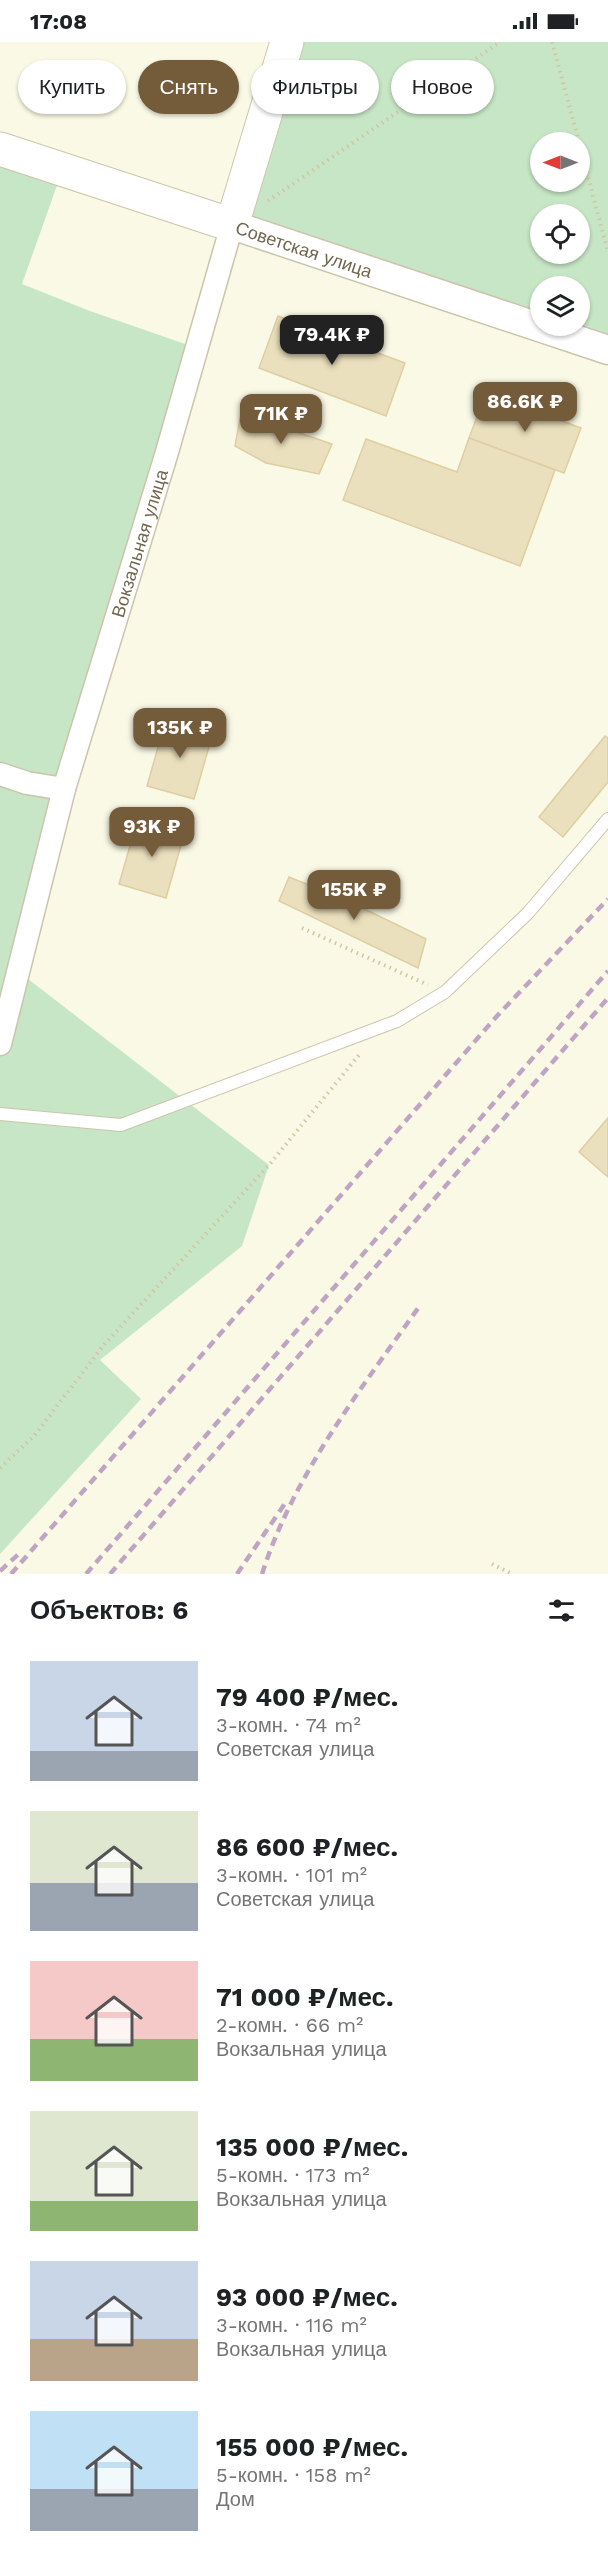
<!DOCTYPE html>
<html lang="ru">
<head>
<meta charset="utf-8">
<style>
  :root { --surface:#fff; --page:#f2f2f2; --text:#202124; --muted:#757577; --accent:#745b3a }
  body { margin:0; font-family:"Work Sans",sans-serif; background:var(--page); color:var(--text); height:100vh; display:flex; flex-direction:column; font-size:22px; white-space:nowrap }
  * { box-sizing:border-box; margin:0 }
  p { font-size:20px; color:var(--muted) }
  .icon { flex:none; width:33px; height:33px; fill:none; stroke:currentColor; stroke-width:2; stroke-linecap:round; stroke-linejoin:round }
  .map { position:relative; height:1532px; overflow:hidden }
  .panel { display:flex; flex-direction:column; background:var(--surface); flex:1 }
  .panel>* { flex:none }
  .banner { position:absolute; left:18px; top:18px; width:573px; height:54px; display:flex; gap:12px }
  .needle { width:39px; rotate:270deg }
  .tools { position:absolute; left:530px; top:90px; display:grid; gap:12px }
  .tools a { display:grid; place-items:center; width:60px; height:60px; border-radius:50%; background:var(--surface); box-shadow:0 2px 4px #0004; font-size:30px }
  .price { position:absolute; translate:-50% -51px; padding:0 14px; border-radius:12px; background:var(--accent); color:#fff; font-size:20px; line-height:39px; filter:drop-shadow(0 2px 3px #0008) }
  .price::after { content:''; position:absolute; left:50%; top:36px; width:18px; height:14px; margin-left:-9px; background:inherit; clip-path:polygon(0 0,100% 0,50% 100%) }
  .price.active { background:#222; color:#fff }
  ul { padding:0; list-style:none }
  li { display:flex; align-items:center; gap:18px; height:150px; padding:0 30px }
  li span { display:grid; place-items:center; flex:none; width:168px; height:120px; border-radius:0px; color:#555 }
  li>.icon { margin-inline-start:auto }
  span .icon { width:72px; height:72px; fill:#fffc; stroke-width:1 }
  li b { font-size:26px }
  h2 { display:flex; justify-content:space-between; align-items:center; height:72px; padding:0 30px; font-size:26px }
  .tag { padding:0 21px; border-radius:27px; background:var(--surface); box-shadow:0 2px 4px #0004; font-size:21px; line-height:54px }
  .tag.active { background:var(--accent); color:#fff }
  .status { display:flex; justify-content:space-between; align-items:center; height:42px; padding:0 30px; background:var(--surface); direction:ltr }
  .status svg { height:16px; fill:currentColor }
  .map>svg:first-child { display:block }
</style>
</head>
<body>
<div class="status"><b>17:08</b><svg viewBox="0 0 49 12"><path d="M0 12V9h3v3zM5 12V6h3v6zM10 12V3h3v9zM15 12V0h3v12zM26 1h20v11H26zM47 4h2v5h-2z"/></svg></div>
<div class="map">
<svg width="608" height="1532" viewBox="0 0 608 1532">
  <rect width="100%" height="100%" fill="#faf9e5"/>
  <g fill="#c7e6c5" fill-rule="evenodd">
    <path d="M287 0H608V308L232 183ZM540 100H579V140H540ZM540 172H579V212H540ZM540 244H579V284H540Z"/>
    <polygon points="0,113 60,135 22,242 90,269 191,304 19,930 269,1123 242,1204 100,1318 141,1357 0,1512"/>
  </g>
  <g fill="#ebe0bd" stroke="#decea1" stroke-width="1.5">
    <polygon points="278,274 405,321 386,374 259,326"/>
    <polygon points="486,351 581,386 564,431 469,396"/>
    <polygon points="241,371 332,402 319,432 266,421 235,404"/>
    <polygon points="469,396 555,428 520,524 343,458 366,397 457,430"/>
    <polygon points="166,677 213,691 194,757 147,744"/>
    <polygon points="605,694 608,696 608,740 563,795 539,775"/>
    <polygon points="138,776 185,789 166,856 119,842"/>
    <polygon points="289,835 348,859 426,897 418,926 279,859"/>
    <polygon points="608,1076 608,1135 579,1110"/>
  </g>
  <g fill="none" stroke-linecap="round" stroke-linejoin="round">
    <defs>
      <polyline id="service" points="0,1072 121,1083 397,979 445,950 528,871 608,777"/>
      <g id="minor">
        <polyline points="0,732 27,741 64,747"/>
        <path id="s1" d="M0 1002 64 747 167 410 232 183"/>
      </g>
      <g id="tertiary">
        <path id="s2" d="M232 183 608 308"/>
      </g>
      <polyline id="secondary" points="0,107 232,183 287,0"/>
    </defs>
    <use href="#service" stroke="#cbc4ac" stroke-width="14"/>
    <use href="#minor" stroke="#cbc4ac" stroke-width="25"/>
    <use href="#tertiary" stroke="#cbc4ac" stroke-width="31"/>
    <use href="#secondary" stroke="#cdc6ab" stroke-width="35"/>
    <g stroke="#d2c5a3" stroke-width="4" stroke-dasharray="1.5 4.5" stroke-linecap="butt">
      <polyline points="552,0 579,100"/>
      <polyline points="579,101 608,210"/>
      <polyline points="268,159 500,0"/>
      <polyline points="302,886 428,943"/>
      <polyline points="0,1426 34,1394 103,1304 269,1123 359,1013"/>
      <polyline points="492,1522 512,1532"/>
    </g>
    <use href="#service" stroke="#fff" stroke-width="12"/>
    <use href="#minor" stroke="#fff" stroke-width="22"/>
    <use href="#tertiary" stroke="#fff" stroke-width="28"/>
    <use href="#secondary" stroke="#fff" stroke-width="33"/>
    <g stroke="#bfa5c3" stroke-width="4.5" stroke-dasharray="9 6" stroke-linecap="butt">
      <polyline points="0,1529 22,1509"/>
      <polyline points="11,1532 497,974 608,857"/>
      <polyline points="86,1532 608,929"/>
      <polyline points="110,1532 608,956"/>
      <polyline points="237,1532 286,1460"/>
      <path d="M262 1532C294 1432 361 1347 421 1262"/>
    </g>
  </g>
  <g text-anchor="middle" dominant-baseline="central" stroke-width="5" stroke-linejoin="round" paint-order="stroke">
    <g font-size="18" fill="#71664d" stroke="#fdfdeb">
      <text stroke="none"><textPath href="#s2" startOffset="76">Советская улица</textPath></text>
      <text stroke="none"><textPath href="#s1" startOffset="520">Вокзальная улица</textPath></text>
    </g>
  </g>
</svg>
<div class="tools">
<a><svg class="needle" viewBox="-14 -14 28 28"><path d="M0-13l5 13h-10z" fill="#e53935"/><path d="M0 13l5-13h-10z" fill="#757577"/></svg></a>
<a><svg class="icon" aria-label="locate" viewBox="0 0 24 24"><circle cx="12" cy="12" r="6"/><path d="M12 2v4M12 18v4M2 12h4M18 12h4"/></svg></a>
<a><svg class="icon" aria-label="layers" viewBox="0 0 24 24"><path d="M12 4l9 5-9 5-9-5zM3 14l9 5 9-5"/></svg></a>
</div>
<b class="price active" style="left:332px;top:324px">79.4K ₽</b>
<b class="price" style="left:525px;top:391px">86.6K ₽</b>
<b class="price" style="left:281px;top:403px">71K ₽</b>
<b class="price" style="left:180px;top:717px">135K ₽</b>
<b class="price" style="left:152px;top:816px">93K ₽</b>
<b class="price" style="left:354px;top:879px">155K ₽</b>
<div class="banner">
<a class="tag">Купить</a>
<a class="tag active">Снять</a>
<a class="tag">Фильтры</a>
<a class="tag">Новое</a>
</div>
</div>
<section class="panel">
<h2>Объектов: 6<svg class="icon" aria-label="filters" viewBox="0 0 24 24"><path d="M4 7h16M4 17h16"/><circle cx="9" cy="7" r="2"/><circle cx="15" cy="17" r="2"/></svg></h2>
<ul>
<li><span style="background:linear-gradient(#c9d6e8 75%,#9aa5b1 0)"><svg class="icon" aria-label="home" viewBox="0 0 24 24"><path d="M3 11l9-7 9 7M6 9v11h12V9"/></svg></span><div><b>79 400 ₽/мес.</b><p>3-комн. · 74 m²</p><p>Советская улица</p></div></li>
<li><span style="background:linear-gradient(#dfe7d0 60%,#9aa5b1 0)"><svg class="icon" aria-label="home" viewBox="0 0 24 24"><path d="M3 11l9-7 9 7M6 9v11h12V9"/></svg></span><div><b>86 600 ₽/мес.</b><p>3-комн. · 101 m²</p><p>Советская улица</p></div></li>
<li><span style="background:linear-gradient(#f6c9c9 65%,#8fb573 0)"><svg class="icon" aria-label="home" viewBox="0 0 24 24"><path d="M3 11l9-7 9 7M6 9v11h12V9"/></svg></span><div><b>71 000 ₽/мес.</b><p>2-комн. · 66 m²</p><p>Вокзальная улица</p></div></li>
<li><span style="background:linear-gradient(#dfe7d0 75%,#8fb573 0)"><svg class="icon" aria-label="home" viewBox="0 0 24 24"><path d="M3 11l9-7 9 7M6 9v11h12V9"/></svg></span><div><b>135 000 ₽/мес.</b><p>5-комн. · 173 m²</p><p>Вокзальная улица</p></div></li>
<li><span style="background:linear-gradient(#c9d6e8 65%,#b9a48a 0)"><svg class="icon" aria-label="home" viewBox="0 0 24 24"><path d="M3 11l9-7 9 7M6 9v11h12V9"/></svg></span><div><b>93 000 ₽/мес.</b><p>3-комн. · 116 m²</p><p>Вокзальная улица</p></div></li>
<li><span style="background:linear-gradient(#bfe0f5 65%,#9aa5b1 0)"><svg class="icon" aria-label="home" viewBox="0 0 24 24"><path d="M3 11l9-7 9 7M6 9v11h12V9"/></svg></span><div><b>155 000 ₽/мес.</b><p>5-комн. · 158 m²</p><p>Дом</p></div></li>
</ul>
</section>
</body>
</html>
